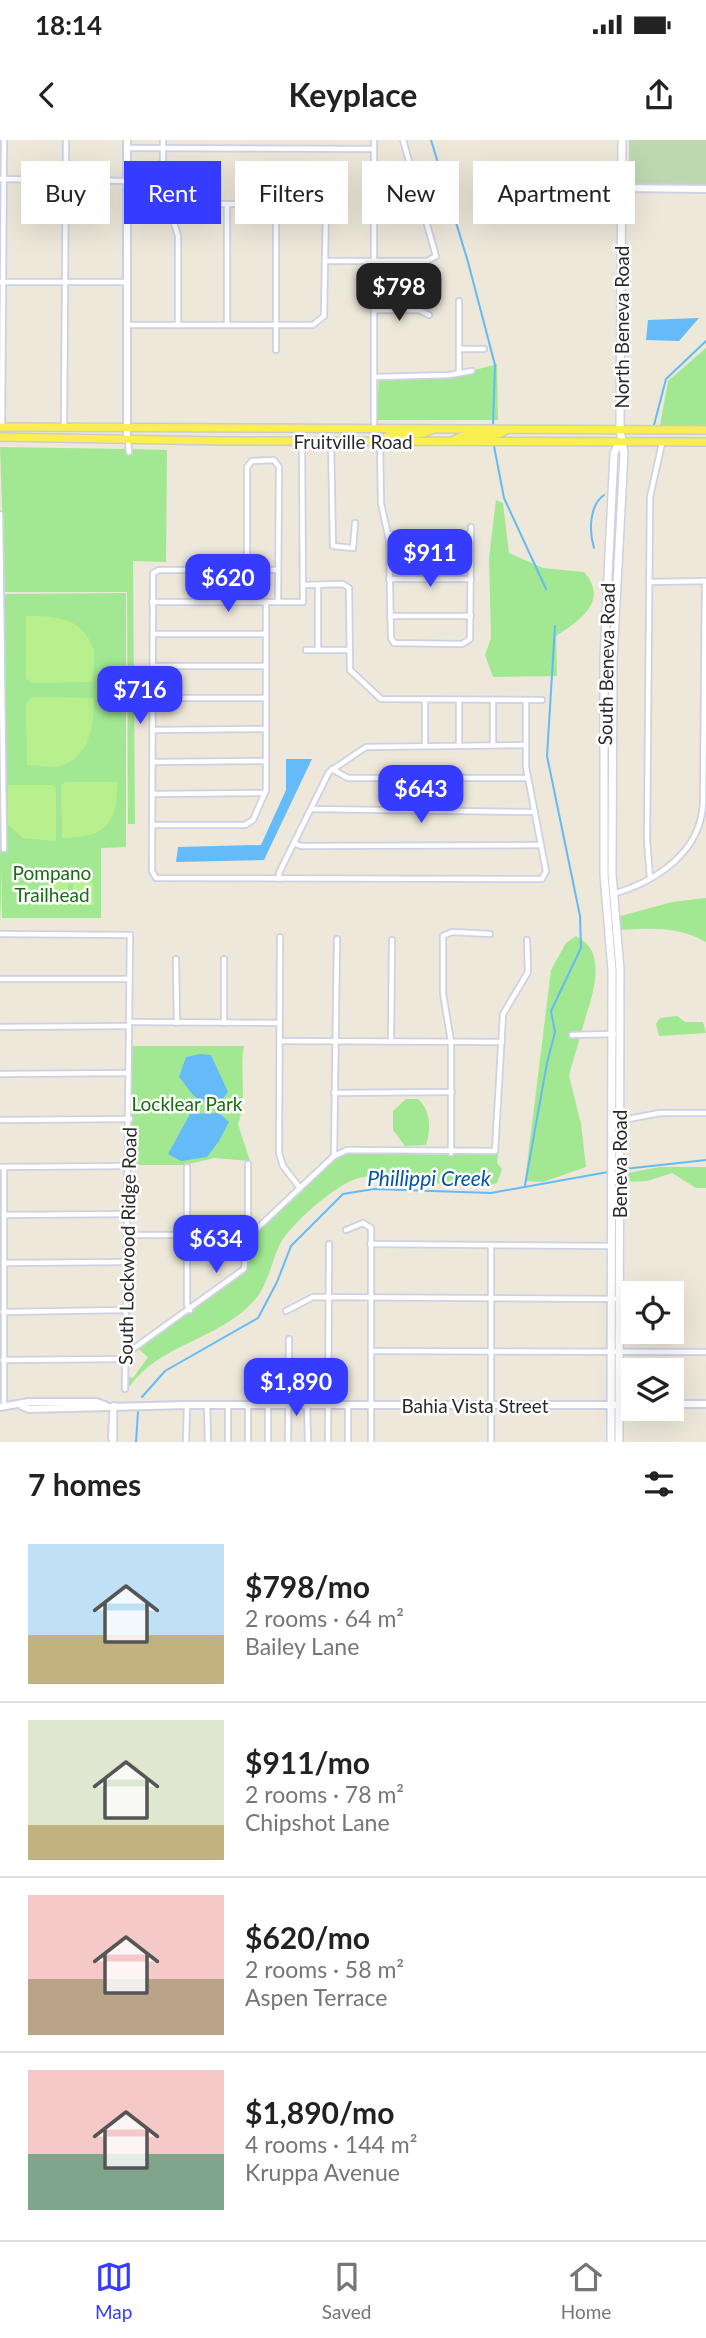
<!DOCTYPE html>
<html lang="en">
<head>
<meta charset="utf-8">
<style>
  :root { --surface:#fff; --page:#f6f6f6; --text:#222; --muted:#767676; --line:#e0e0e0; --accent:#353bff }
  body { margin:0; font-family:Lato,sans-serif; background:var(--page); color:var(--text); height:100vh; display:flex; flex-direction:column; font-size:26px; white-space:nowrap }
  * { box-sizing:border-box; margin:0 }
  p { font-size:23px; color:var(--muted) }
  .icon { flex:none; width:38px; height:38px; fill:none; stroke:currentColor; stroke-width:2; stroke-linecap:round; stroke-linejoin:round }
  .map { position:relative; height:1302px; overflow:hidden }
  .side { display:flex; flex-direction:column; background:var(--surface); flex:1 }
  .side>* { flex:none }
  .hud { position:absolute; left:21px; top:21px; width:665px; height:63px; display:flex; gap:14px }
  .controls { position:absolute; left:621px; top:1141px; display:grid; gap:14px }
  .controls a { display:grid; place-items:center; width:63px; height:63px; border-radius:0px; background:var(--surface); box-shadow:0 7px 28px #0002; font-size:35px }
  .price { position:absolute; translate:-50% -60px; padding:0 16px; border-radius:14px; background:var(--accent); color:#fff; font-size:23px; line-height:46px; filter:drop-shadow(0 2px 4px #0008) }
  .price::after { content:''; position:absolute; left:50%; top:42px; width:21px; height:16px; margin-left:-10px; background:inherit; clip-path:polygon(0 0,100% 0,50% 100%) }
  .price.current { background:#222; color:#fff }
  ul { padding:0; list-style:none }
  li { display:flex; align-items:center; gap:21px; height:175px; padding:0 28px }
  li+li { border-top:2px solid var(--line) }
  li span { display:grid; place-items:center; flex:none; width:196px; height:140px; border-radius:0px; color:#555 }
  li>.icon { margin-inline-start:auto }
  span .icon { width:84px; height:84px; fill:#fffc; stroke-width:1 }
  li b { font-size:30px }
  h2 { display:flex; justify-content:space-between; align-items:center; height:84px; padding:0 28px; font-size:30px }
  .chip { padding:0 24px; border-radius:0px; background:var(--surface); box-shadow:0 7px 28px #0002; font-size:24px; line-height:63px }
  .chip.current { background:var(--accent); color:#fff }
  .status { display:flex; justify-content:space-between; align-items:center; height:49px; padding:0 35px; background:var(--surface); direction:ltr }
  .status svg { height:19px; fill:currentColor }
  header { display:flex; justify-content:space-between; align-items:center; height:91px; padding:0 28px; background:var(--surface); font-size:32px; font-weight:700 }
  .tabs { display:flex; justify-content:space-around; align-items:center; height:98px; border-top:2px solid var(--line); background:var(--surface); font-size:19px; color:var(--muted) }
  .tabs a { display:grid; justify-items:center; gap:4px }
  .tabs .current { color:var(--accent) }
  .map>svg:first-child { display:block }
</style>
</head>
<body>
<div class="status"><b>18:14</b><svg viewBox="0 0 49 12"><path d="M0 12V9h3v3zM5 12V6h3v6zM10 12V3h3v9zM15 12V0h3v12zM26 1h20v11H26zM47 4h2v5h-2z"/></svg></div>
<header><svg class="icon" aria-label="back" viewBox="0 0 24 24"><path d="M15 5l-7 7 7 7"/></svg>Keyplace<svg class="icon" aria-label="share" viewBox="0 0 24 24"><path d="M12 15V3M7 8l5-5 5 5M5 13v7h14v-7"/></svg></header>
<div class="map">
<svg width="706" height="1302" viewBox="0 0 706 1302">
  <rect width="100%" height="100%" fill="#ede8da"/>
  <g fill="#a2e892">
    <polygon points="706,208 706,285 660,285 668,241"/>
    <polygon points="497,224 498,280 376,280 379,241 449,237"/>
    <polygon points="0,307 126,309 127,315 131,314 130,309 167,310 166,422 133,421 135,684 128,684 127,452 5,452"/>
    <path d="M496 360 503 363 509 413 543 428 584 432C609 460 581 480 556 496L557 536 493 537 485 515 491 498 489 418Z"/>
    <polygon points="0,420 2,710 3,454 126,453 126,707 101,708 101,778 2,778 2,731 0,783"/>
    <path d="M706 758V802C679 786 649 788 619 790L617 777 672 762Z"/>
    <path d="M576 796C612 814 589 862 581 893L570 894 571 898 580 897 569 935 581 984 586 1027 543 1042 525 1041 551 830 566 803Z"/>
    <polygon points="677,876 685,882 703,882 706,893 659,896 656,884 660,878"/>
    <path d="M132 906H244C239 932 248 961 238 984L250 1021 214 1018 185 1025H131Z"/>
    <path d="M406 959H418C431 971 431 989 426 1005L405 1006 393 990V971Z"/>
    <path d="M348 1011 432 1015 498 1012 497 1023 502 1029 497 1043C458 1056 400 1029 359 1038 337 1043 289 1085 279 1106 270 1126 268 1146 252 1163 218 1199 159 1205 130 1246H127V1236L133 1238 148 1217 137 1208 241 1134C252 1122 246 1107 255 1094L333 1019Z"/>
    <polygon points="659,1027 706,1027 706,1048 696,1048 672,1033 647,1041 624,1042 623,1034"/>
  </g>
  <rect fill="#bdd8b0" x="629" y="0" width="77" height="46"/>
  <g fill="#b7f08d">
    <path d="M26 476C53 476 82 476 93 508 96 517 93 532 92 542L31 543 26 538Z"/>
    <path d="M33 557 94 558C94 585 91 616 60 626 50 628 36 625 27 625L26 563Z"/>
    <path d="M65 642H117C118 685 104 698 62 698L61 646Z"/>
    <polygon points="8,645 52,645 56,648 56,701 23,698 8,685"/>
    <rect x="48" y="742" width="20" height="23"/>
    <polygon points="73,742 93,742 94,765 74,765"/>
  </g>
  <g fill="#65baf8">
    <polygon points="699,178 679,201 646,200 648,180"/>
    <polygon points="286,619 312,619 264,720 176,722 178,707 261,705 286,650"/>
    <path d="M200 914 211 915 228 952 220 962C194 964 195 956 179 937L186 917Z"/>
    <polygon points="219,973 229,982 219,1001 207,1017 181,1021 168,1014 190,974"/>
  </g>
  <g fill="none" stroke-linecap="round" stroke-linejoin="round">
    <g stroke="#65baf8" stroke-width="2">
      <polyline points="431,0 468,122 495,225 493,285"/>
      <polyline points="654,285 666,239 706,201"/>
      <polyline points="494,306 504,358 546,449"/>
      <path d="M594 408C589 392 589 365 604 355"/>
      <polyline points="624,1029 706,1020"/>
      <polyline points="525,1045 547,923 555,892 551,871 581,808 580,776 547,616 555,486"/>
      <polyline points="142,1257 165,1231 258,1178 277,1142 291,1106 343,1054 374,1049 491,1053 608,1032"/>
      <polyline points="136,1302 138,1272"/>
    </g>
    <defs>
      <g id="minor">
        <polyline points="163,0 163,46 178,96 178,185"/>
        <polyline points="374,0 374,290"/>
        <polyline points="127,8 374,9"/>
        <polyline points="0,39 127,41"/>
        <polyline points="227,65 227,185"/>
        <polyline points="325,121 427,121 436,116 403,0"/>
        <polyline points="0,142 127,142"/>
        <polyline points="459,161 459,233"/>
        <polyline points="374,170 419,170 429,175"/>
        <polyline points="127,185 313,185 324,176 326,64 204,64 171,73"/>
        <polyline points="459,209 484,209"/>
        <polyline points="276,210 276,65"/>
        <polyline points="376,237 449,235 472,231"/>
        <polyline points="64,286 66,0"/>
        <polyline points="2,287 4,0"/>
        <polyline points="128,299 129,312"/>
        <polyline points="331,302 333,406 353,408 355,383"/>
        <polyline points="380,302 381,363 389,400 391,498 394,503 462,504 470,499 471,387"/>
        <polyline points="0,374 4,709"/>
        <polyline points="389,394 471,394"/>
        <polyline points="247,429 247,327 252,321 274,320 279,327 278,462"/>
        <polyline points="277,430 159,430 153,433 152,731 156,738 542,739 546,731 526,627 526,560"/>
        <polyline points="389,439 471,439"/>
        <polyline points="649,442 706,441"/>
        <polyline points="303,445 343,444 349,448 350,530 381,559 542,560"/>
        <polyline points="152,462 303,462 302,302"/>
        <polyline points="390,476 471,476"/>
        <polyline points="153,494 266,494"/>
        <polyline points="306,510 350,510"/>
        <polyline points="318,510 318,445"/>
        <polyline points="153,526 266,526"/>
        <polyline points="153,558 266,558"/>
        <polyline points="459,560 459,605"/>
        <polyline points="493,560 493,605"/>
        <polyline points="153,590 266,589"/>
        <polyline points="425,605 425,560"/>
        <polyline points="153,622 266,621"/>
        <polyline points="332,629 348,638 528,638"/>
        <polyline points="153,654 265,653"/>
        <polyline points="311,669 535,672"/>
        <polyline points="152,685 245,685 253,680 266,650 266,462"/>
        <polyline points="294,703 301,706 541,705"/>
        <polyline points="650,737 647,701 650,357 662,303"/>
        <polyline points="279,739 279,733 329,632 366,607 526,605"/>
        <path d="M613 754C657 741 701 712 703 663L705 441"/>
        <polyline points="0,794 130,795 125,1249"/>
        <polyline points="280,797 279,1013 283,1026 300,1048"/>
        <polyline points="176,819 177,883"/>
        <polyline points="0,839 129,839"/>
        <polyline points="130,882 280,883"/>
        <polyline points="224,883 224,819"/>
        <polyline points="0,887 128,886"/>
        <polyline points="572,895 614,894"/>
        <polyline points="280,901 502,902"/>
        <polyline points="391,901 392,800"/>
        <polyline points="0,934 128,933"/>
        <polyline points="334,953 452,952"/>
        <polyline points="0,980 130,979"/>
        <polyline points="612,982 660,973 706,973"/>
        <polyline points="451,1013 451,902 443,853 443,796 452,792 490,794"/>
        <polyline points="334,1016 337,799"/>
        <polyline points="0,1027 128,1026"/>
        <polyline points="4,1027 4,1267"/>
        <polyline points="187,1027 187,1165 190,1170"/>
        <polyline points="4,1075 128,1074"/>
        <polyline points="346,1090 363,1083 371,1088 371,1302"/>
        <polyline points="127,1095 250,1095 334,1016 347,1010 495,1011 503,874 528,832 527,800"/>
        <polyline points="370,1104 611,1106"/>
        <polyline points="491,1105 491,1302"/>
        <polyline points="4,1123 125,1122"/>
        <polyline points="286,1171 313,1157 619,1159"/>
        <polyline points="3,1172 125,1170"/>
        <polyline points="371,1211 706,1212"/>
        <polyline points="126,1214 244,1129 248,1095 248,1024"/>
        <polyline points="3,1220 125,1219"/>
        <polyline points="114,1265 114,1301"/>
        <polyline points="207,1265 208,1302"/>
        <polyline points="228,1265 228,1302"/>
        <polyline points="248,1265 248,1302"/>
        <polyline points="307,1265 308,1302"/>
        <polyline points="113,1302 111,1297 113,1266"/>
        <polyline points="186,1302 187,1265"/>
        <polyline points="268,1302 268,1265"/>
        <polyline points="288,1302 289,1199"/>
        <polyline points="328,1302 329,1104"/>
        <polyline points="348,1302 348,1265"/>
      </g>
      <g id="tertiary">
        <polyline points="127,0 127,297"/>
        <polyline points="621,48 706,49"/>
        <polyline points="672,1264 706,1264"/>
        <polyline points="22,1266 29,1269 187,1265 634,1265"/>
        <polyline points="0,1267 29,1262 96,1262 105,1265"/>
      </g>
      <g id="secondary">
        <polyline points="611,1302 612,830 604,734 604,519 614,313 620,302"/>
        <polyline points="619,1302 620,830 612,734 613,519 624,313 620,290 622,0"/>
      </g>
      <g id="primary">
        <polyline points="0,287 706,290"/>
        <polyline points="0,297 222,301 706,302"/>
        <path d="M380 301C392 288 416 299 431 290"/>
        <path d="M453 301C468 289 489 301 505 291"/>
      </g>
    </defs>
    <use href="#minor" stroke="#cfd0e4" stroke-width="8"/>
    <use href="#tertiary" stroke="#cfd0e4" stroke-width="10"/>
    <use href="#secondary" stroke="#cfd0e4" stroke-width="10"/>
    <use href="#primary" stroke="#ccc" stroke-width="10"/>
    <use href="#minor" stroke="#fff" stroke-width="4.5"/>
    <use href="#tertiary" stroke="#fff" stroke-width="6"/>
    <use href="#secondary" stroke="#fff" stroke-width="7"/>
    <use href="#primary" stroke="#fbee51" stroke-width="7"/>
  </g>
  <g text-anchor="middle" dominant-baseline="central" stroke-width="5" stroke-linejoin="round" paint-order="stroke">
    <g font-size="19" fill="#2a2a2a" stroke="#fff">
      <text transform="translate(621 187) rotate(-90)">North Beneva Road</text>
      <text x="353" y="301">Fruitville Road</text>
      <text transform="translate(606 524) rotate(-89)">South Beneva Road</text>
      <text transform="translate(619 1024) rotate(-90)">Beneva Road</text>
      <text transform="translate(127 1106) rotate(-89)">South Lockwood Ridge Road</text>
      <text x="475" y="1265">Bahia Vista Street</text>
    </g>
    <g font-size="19" fill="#196c14" stroke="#fff">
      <text x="52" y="732">Pompano<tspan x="52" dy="22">Trailhead</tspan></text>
      <text x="187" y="963">Locklear Park</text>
    </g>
    <g font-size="21" font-style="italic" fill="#0354a4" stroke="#fff">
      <text x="429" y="1037">Phillippi Creek</text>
    </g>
  </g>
</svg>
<div class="controls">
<a><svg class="icon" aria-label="locate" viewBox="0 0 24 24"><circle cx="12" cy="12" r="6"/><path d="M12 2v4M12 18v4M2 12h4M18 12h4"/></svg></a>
<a><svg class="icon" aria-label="layers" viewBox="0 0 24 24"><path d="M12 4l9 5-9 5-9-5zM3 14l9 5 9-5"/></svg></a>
</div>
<b class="price current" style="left:399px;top:183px">$798</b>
<b class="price" style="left:430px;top:449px">$911</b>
<b class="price" style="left:228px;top:474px">$620</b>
<b class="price" style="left:140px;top:586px">$716</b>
<b class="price" style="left:421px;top:685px">$643</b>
<b class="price" style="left:216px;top:1135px">$634</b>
<b class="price" style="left:296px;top:1278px">$1,890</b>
<div class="hud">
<a class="chip">Buy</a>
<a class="chip current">Rent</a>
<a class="chip">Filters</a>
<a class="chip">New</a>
<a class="chip">Apartment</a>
</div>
</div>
<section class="side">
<h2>7 homes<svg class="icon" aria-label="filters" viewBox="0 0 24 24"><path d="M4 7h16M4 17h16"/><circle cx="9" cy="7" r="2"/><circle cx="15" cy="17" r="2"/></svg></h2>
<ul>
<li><span style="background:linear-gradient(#bfe0f5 65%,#c2b280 0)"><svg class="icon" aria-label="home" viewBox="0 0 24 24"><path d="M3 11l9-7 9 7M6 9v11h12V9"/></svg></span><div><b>$798/mo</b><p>2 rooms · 64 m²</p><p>Bailey Lane</p></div></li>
<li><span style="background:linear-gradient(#dfe7d0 75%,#c2b280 0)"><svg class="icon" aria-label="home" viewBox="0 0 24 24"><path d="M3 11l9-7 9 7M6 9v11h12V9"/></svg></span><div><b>$911/mo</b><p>2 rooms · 78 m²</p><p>Chipshot Lane</p></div></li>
<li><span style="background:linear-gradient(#f6c9c9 60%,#b9a48a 0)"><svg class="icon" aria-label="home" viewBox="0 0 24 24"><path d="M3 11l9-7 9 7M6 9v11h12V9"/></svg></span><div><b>$620/mo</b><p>2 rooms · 58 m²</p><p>Aspen Terrace</p></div></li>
<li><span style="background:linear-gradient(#f6c9c9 60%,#7fa58c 0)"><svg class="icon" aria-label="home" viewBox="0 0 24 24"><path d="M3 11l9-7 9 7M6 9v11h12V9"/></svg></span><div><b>$1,890/mo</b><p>4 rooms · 144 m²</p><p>Kruppa Avenue</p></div></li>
</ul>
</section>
<nav class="tabs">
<a class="current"><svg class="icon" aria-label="map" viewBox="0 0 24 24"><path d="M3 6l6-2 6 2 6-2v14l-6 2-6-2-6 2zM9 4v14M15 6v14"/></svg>Map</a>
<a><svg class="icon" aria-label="saved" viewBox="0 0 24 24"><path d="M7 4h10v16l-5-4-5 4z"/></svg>Saved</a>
<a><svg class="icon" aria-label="home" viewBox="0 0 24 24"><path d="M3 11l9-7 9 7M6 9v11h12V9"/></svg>Home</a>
</nav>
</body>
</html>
